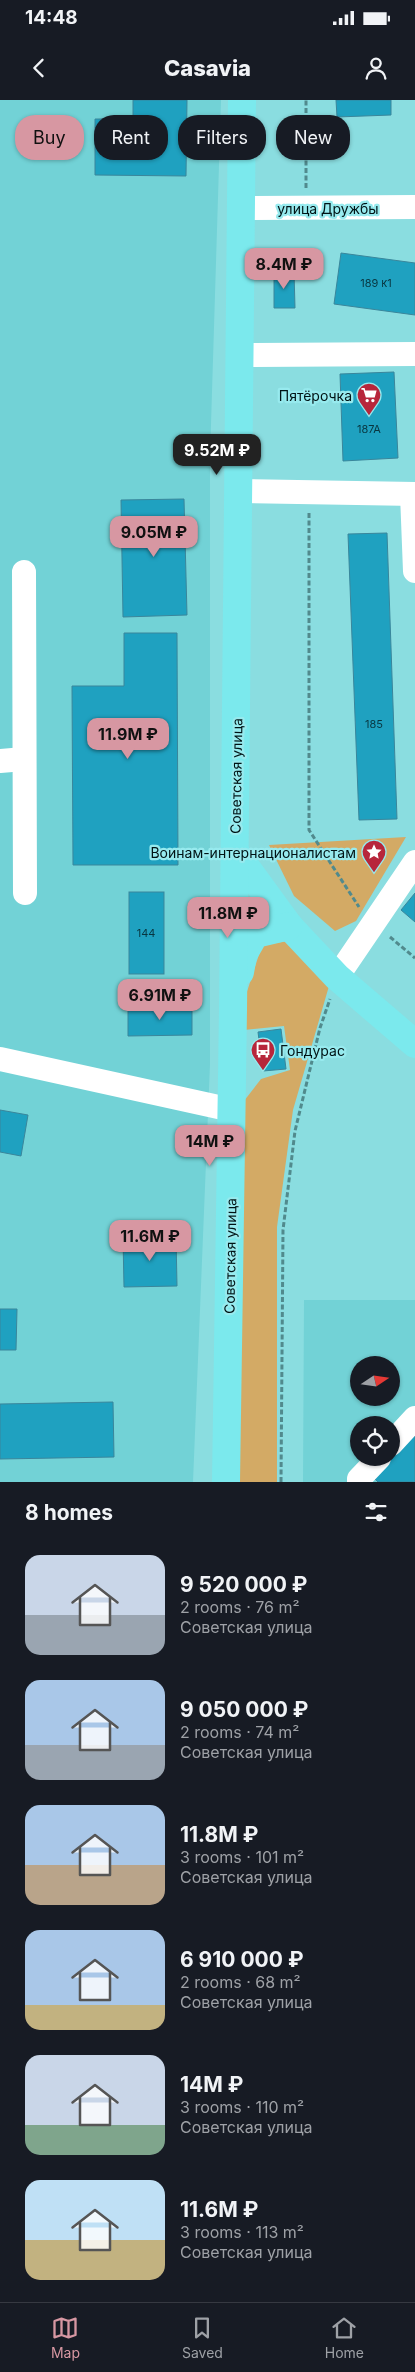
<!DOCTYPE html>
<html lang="en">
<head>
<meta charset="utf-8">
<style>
  :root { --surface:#171b24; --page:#20242c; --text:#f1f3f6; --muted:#9ea1a6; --line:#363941; --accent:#d797a2 }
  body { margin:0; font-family:Inter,sans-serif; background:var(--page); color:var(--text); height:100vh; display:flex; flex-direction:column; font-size:19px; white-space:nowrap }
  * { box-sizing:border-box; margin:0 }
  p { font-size:16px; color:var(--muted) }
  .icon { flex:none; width:28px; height:28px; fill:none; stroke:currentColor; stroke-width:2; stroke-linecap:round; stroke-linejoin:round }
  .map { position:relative; height:1382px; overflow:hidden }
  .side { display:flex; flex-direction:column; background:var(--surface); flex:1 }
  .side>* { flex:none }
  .guide { position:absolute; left:15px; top:15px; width:385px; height:45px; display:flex; gap:10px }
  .needle { width:32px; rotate:77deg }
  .tools { position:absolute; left:350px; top:1256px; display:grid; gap:10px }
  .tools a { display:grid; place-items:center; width:50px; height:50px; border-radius:50%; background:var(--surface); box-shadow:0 1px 4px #0004; font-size:25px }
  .price { position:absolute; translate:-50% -42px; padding:0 11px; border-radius:10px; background:var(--accent); color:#111; font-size:16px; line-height:32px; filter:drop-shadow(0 1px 2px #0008) }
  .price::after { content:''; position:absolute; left:50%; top:30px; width:15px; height:11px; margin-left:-8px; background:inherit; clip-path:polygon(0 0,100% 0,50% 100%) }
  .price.on { background:#222; color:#fff }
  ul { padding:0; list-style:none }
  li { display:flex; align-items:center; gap:15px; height:125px; padding:0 25px }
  li span { display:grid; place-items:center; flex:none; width:140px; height:100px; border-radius:15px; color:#555 }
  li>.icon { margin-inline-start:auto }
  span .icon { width:60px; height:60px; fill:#fffc; stroke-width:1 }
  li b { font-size:21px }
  h2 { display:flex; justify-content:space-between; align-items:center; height:60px; padding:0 25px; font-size:21px }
  .tag { padding:0 18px; border-radius:20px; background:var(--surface); box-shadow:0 1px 4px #0004; font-size:18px; line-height:45px }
  .tag.on { background:var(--accent); color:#111 }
  .status { display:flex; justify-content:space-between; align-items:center; height:35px; padding:0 25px; background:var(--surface); direction:ltr }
  .status svg { height:14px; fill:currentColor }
  header { display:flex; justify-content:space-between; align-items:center; height:65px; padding:0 25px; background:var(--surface); font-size:22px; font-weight:800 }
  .menu { display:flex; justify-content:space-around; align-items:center; height:70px; border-top:1px solid var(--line); background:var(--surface); font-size:14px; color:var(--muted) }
  .menu a { display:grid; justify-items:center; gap:2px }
  .menu .on { color:var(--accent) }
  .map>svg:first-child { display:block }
</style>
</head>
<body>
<div class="status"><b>14:48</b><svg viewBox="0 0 49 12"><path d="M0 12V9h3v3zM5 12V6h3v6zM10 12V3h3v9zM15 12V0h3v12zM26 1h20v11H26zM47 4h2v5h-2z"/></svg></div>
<header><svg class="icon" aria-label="back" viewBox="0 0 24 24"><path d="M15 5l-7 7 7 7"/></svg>Casavia<svg class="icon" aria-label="person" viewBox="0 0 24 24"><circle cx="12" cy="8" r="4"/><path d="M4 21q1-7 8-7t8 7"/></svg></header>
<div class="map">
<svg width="415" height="1382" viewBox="0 0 415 1382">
  <rect width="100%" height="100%" fill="#8adde0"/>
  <g fill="#72d2d6" fill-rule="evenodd">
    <polygon points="0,0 221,0 210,357 210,964 193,1382 0,1382"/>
    <path d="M304 1200H415V1382H303ZM359 1265H391V1298H359ZM359 1325H391V1358H359Z"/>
  </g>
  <g fill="#d3aa65">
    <polygon points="406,737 356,821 335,831 294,796 269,745"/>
    <polygon points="288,841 329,886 293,1010 277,1127 277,1382 231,1382 237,1010 261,979 290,970 284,926 244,930 244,901 262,845"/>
  </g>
  <g fill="#1fa1c0" stroke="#3a869b">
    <polygon points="133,0 187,0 186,76 95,75 95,19 133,19"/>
    <polygon points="336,0 391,0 391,15 337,17"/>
    <polygon points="341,153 415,163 415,215 334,204"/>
    <polygon points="294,172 295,208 274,208 274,173"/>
    <polygon points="394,272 398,358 343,361 340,274"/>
    <polygon points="184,399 187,515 123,517 121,400"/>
    <polygon points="387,433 397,719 359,720 348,434"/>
    <polygon points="124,533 177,533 178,765 73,765 72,586 124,586"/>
    <rect x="129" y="792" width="35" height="82"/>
    <polygon points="415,793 415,822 401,810"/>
    <polygon points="192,907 192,935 128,936 128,908"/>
    <polygon points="281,929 286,969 263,971 258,932"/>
    <polygon points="0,1010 28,1015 21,1056 0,1052"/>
    <polygon points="176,1136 177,1186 124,1187 123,1137"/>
    <polygon points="0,1209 17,1209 16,1250 0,1250"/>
    <polygon points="113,1302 114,1357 0,1359 0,1304"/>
    <polygon points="415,1334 415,1382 378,1382 374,1378"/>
  </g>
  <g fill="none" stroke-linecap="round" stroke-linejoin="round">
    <g stroke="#518a8d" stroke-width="3" stroke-dasharray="5 2.5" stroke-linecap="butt">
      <polyline points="306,88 306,0"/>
      <polyline points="309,413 309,730 359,807"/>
      <polyline points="390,837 415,858"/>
      <polyline points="281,1382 283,1130 295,1031 320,928 330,899"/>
    </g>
    <g stroke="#fff" stroke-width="24">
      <polyline points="241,108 415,107"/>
      <polyline points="239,255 415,254"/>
      <polyline points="238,391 415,394"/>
      <polyline points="412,394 415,471"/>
      <polyline points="24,472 25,793"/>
      <polyline points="0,661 24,659"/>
      <polyline points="337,877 415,762"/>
      <polyline points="0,959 232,1010"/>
      <polyline points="391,1344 415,1318"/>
      <polyline points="359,1382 359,1379 379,1358"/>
    </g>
    <g stroke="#7be9ed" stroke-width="28">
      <polyline points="235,752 289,826 337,877 415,944"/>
      <polyline points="240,872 243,855 255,834 289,826"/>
      <polyline points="226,1382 233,910 242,0"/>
    </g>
  </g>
  <defs>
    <symbol id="supermarket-pin" viewBox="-11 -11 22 30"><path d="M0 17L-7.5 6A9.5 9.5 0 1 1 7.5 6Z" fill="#b7263b" stroke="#97eaee"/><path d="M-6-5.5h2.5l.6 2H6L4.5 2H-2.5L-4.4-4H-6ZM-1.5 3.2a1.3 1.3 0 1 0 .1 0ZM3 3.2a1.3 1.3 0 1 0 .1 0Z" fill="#fff"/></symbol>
    <symbol id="sight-pin" viewBox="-11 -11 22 30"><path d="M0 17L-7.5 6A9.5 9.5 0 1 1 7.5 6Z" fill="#b7263b" stroke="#97eaee"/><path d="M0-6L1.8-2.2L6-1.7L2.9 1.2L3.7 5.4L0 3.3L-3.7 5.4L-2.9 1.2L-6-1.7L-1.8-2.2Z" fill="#fff"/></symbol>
    <symbol id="bus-pin" viewBox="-11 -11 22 30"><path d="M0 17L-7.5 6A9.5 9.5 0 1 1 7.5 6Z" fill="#b7263b" stroke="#97eaee"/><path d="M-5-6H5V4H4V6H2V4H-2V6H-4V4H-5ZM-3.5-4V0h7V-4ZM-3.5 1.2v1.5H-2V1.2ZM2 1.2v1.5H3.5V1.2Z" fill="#fff"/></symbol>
  </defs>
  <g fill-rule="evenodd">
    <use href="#supermarket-pin" x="355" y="281" width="28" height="38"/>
    <use href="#sight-pin" x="360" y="738" width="28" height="38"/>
    <use href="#bus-pin" x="249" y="936" width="28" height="38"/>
  </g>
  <g text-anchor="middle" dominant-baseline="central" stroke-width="4.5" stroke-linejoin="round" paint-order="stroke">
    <g font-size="11" fill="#083640">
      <text x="376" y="183">189 к1</text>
      <text x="369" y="329">187А</text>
      <text x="374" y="624">185</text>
      <text x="146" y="833">144</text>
    </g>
    <g font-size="14" fill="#001315" stroke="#97eaee">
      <text x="328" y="108">улица Дружбы</text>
      <text transform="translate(236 676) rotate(-89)">Советская улица</text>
      <text transform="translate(230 1156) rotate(-89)">Советская улица</text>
    </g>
    <g font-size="14" fill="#001315" stroke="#97eaee" text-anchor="end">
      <text x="352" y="295">Пятёрочка</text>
      <text x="356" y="752">Воинам-интернационалистам</text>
      <text x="280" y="950" text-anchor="start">Гондурас</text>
    </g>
  </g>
</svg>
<div class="tools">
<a><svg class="needle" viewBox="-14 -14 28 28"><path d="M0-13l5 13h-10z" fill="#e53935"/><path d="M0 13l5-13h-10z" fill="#9ea1a6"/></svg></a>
<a><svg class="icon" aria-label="locate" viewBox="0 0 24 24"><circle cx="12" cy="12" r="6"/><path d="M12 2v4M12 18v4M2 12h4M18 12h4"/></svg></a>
</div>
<b class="price" style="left:284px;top:190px">8.4M ₽</b>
<b class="price on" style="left:217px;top:376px">9.52M ₽</b>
<b class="price" style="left:154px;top:458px">9.05M ₽</b>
<b class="price" style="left:128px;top:660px">11.9M ₽</b>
<b class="price" style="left:228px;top:839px">11.8M ₽</b>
<b class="price" style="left:160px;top:921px">6.91M ₽</b>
<b class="price" style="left:210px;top:1067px">14M ₽</b>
<b class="price" style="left:150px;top:1162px">11.6M ₽</b>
<div class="guide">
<a class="tag on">Buy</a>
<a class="tag">Rent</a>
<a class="tag">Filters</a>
<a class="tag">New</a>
</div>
</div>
<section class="side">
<h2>8 homes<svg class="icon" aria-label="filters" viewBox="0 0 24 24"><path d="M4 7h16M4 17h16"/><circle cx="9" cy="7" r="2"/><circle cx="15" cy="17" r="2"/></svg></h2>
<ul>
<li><span style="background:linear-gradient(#c9d6e8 60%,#9aa5b1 0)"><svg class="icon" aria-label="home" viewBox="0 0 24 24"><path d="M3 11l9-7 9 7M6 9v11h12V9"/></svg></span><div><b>9 520 000 ₽</b><p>2 rooms · 76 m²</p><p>Советская улица</p></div></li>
<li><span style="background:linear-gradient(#a9c7e8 65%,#9aa5b1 0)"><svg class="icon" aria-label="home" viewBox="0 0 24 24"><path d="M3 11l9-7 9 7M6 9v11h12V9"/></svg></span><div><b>9 050 000 ₽</b><p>2 rooms · 74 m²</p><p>Советская улица</p></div></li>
<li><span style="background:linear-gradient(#a9c7e8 60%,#b9a48a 0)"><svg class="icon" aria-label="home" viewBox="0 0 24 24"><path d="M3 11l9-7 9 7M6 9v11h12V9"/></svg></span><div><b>11.8M ₽</b><p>3 rooms · 101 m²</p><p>Советская улица</p></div></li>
<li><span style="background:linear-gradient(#a9c7e8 75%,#c2b280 0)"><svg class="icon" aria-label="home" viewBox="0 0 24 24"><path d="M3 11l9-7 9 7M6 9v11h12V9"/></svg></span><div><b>6 910 000 ₽</b><p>2 rooms · 68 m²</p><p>Советская улица</p></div></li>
<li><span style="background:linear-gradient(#c9d6e8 70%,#7fa58c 0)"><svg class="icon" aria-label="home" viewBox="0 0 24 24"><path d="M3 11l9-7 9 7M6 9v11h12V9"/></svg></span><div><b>14M ₽</b><p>3 rooms · 110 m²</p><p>Советская улица</p></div></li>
<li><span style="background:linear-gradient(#bfe0f5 60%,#c2b280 0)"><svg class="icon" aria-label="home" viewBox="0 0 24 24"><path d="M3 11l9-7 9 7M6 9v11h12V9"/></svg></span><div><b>11.6M ₽</b><p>3 rooms · 113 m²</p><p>Советская улица</p></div></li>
</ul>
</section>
<nav class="menu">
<a class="on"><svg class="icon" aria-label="map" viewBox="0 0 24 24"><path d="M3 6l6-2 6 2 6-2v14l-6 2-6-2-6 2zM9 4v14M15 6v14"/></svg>Map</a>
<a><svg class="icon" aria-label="saved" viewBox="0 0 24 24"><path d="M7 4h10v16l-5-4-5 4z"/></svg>Saved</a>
<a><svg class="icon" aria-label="home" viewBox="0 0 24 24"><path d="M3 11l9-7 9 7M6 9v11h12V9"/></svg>Home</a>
</nav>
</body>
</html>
